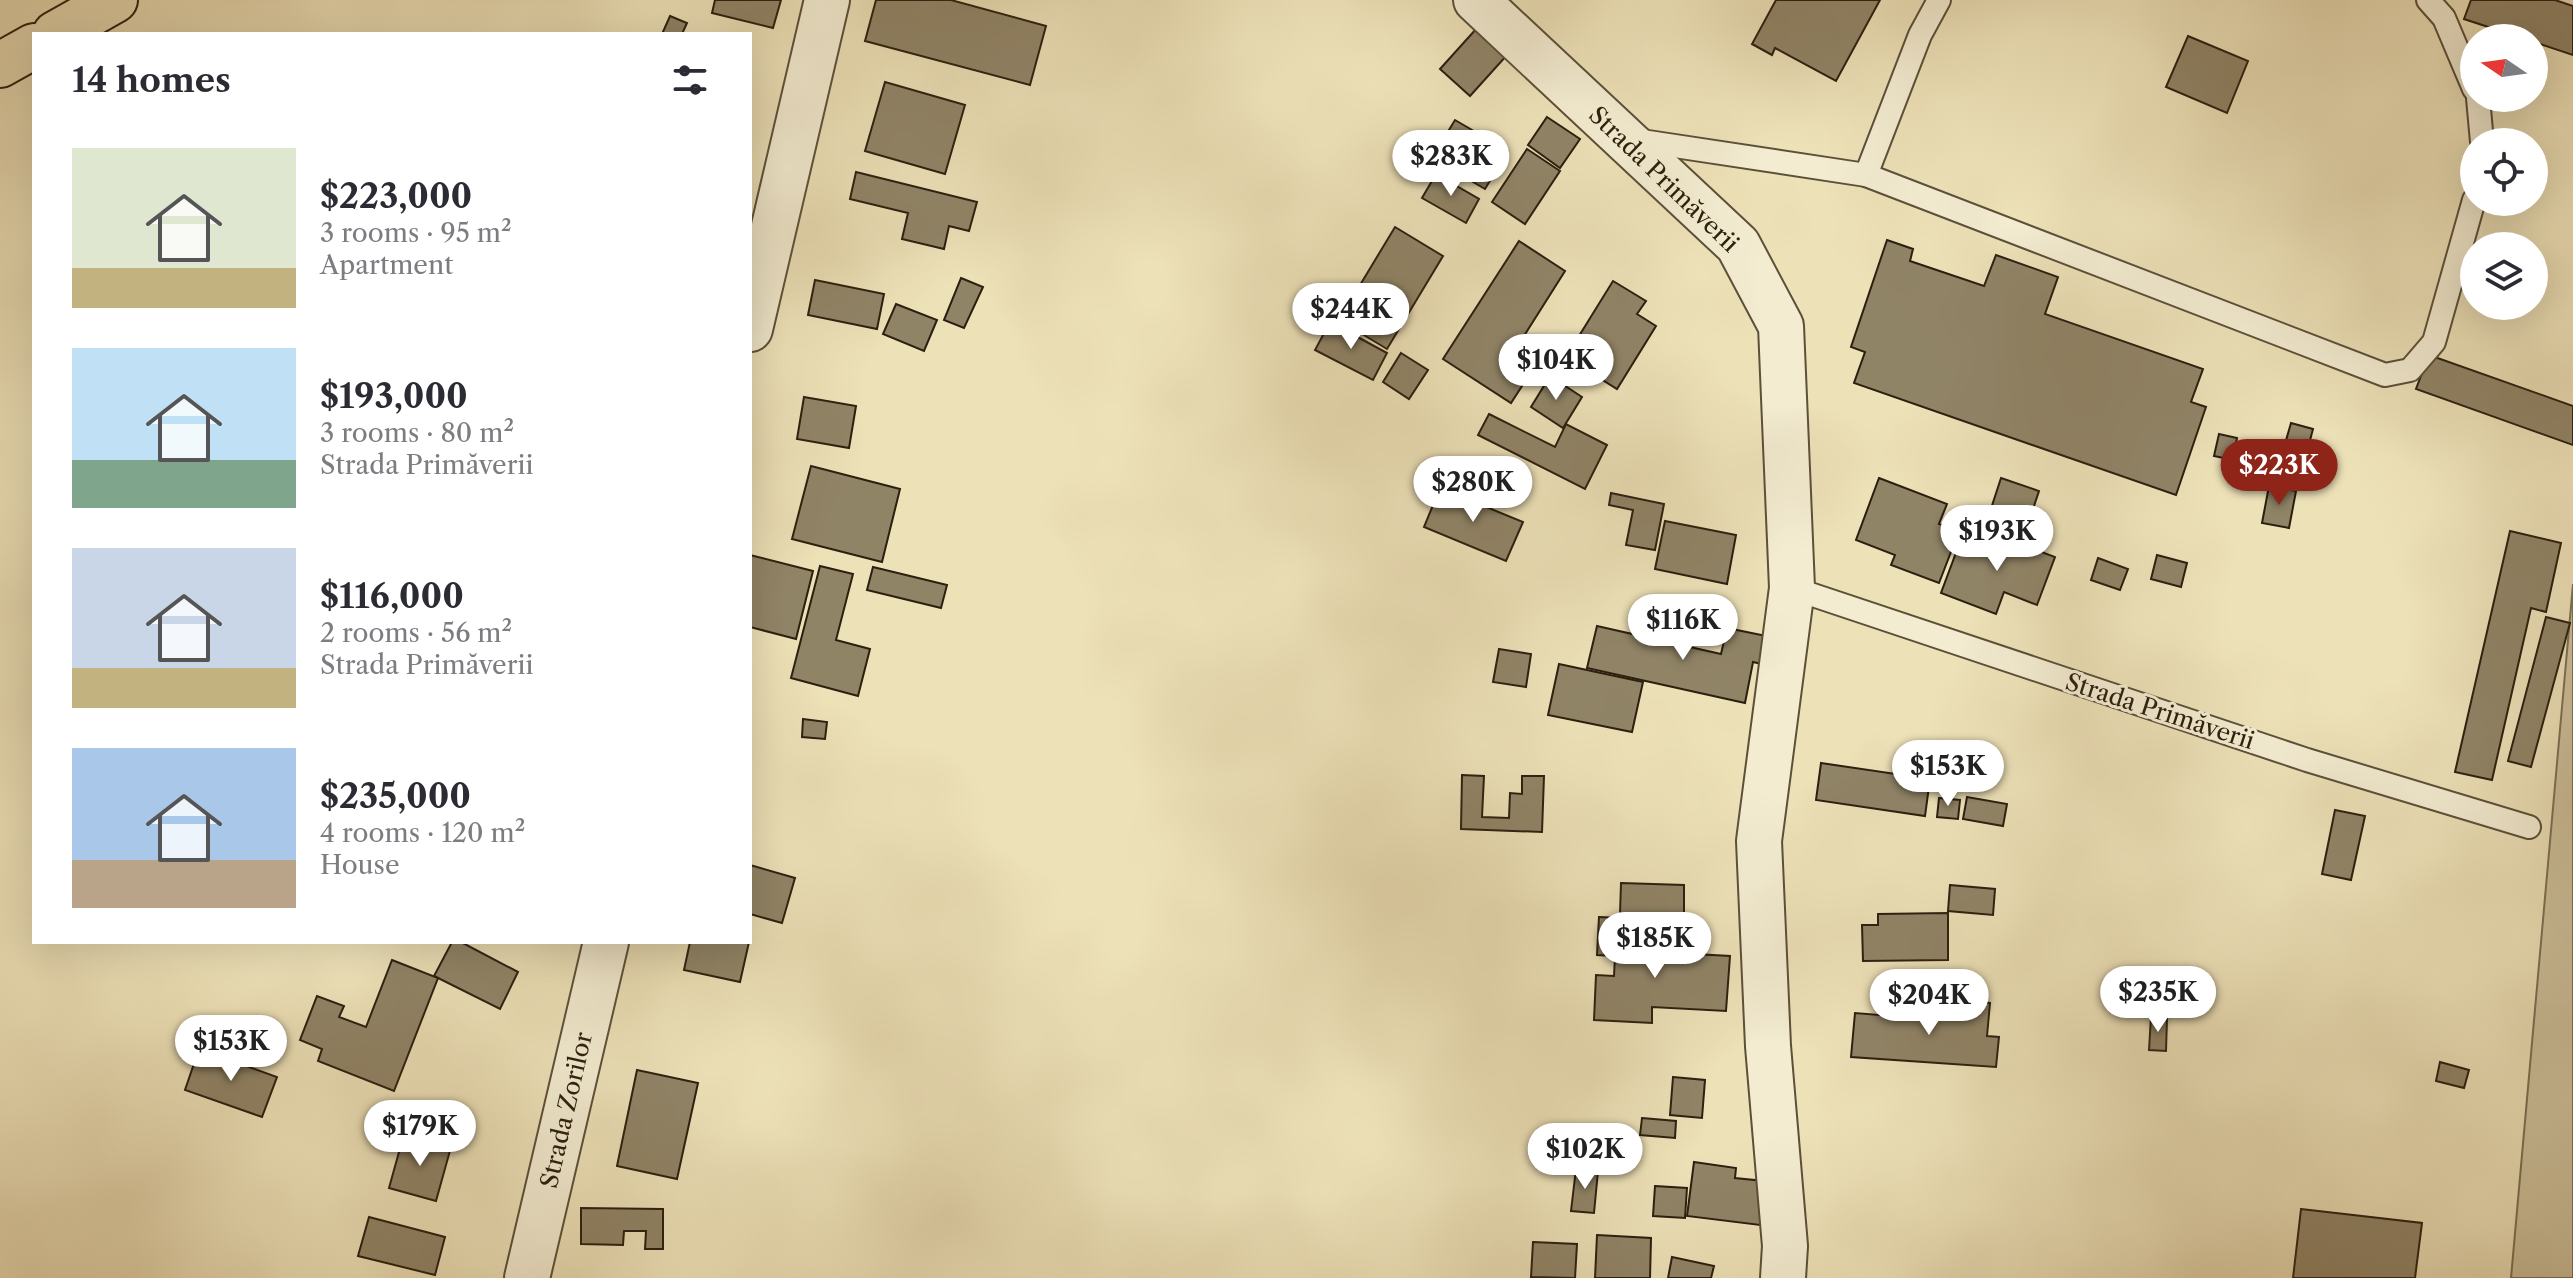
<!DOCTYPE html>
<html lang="en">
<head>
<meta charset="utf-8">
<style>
  :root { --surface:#fff; --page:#f2f2f3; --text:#2b2b33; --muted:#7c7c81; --accent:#8f2418 }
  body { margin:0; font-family:"Libre Caslon Text",serif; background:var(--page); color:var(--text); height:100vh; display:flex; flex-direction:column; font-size:30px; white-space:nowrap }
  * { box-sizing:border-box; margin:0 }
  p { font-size:26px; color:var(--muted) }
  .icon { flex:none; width:44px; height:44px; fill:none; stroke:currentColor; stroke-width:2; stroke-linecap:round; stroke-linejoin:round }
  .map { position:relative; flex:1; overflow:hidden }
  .drawer { position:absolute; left:32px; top:32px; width:720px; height:912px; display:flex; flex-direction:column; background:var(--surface); border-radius:0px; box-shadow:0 8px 32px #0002 }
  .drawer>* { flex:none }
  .needle { width:52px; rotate:283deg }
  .buttons { position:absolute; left:2460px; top:24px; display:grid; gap:16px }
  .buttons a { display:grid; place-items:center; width:88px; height:88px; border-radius:50%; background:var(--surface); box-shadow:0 8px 32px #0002; font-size:40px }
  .price { position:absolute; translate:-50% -68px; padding:0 18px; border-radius:28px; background:#fff; color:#222; font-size:26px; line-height:52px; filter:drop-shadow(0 2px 4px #0008) }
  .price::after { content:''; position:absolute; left:50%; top:48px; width:24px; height:18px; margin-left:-12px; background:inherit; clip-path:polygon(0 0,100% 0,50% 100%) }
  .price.active { background:var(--accent); color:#fff }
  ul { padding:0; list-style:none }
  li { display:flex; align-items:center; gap:24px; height:200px; padding:0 40px }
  li span { display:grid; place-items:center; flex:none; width:224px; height:160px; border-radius:0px; color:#555 }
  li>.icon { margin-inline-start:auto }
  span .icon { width:96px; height:96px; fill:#fffc; stroke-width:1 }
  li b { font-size:34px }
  h2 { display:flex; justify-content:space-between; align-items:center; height:96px; padding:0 40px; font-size:34px }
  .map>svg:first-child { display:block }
</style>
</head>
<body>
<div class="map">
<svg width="2573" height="1278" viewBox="0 0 2573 1278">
  <rect width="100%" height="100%" fill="#ede1b8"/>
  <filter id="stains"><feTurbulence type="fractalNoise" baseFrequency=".0025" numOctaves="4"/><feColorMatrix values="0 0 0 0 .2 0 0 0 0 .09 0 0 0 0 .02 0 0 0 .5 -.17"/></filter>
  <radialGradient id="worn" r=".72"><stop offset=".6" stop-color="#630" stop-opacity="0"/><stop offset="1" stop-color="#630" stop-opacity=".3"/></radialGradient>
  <polygon fill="#ccc09b" stroke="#7c7055" stroke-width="2" points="2573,584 2573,1278 2511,1278"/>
  <g fill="#908467" stroke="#2b1f0f" stroke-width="2">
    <polygon points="715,0 781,0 773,28 712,13"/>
    <polygon points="876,0 951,0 1046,26 1030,85 865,41"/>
    <polygon points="1776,0 1880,0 1836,81 1775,48 1772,55 1752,44"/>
    <polygon points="2471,0 2555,0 2573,6 2573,55 2534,42 2534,38 2522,38 2464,19"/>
    <polygon points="670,16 687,23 682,34 662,34"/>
    <polygon points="1477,28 1507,55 1470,96 1440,69"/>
    <polygon points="2188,36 2248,61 2227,113 2166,87"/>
    <polygon points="885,82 965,105 945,174 865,151"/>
    <polygon points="1547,117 1580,139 1560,168 1528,145"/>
    <polygon points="1455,120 1508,151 1485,189 1432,158"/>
    <polygon points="1527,149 1560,171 1525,224 1492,202"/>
    <polygon points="856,172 977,202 969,231 949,226 944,249 902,239 908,213 850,199"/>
    <polygon points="1436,174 1479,199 1466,223 1422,198"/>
    <polygon points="1395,227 1443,256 1387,349 1339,320"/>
    <polygon points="1887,240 1913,249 1910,261 1984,286 1996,255 2058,277 2045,314 2203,369 2191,402 2206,407 2176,495 1854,383 1865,352 1851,347"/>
    <polygon points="1519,241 1565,271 1512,355 1533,369 1511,403 1443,359"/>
    <polygon points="961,278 983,287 964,328 944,320"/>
    <polygon points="815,280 884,294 877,329 808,315"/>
    <polygon points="1613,281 1646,301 1637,314 1656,326 1617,389 1566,357"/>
    <polygon points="896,304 937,320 924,351 883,334"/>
    <polygon points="1330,322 1387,353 1373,380 1315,350"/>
    <polygon points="1401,353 1428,370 1409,399 1383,382"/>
    <polygon points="2429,355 2573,406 2573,445 2416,389"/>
    <polygon points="1550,376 1582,397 1563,428 1531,407"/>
    <polygon points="804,397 856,406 849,448 797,439"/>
    <polygon points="1489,414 1555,447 1566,424 1607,445 1585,489 1478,435"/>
    <polygon points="2291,423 2313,429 2299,482 2276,475"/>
    <polygon points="2219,434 2237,438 2233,460 2214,456"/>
    <polygon points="811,466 900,489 882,562 792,539"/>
    <polygon points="1879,478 1947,504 1939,524 1959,531 1939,583 1891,565 1895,555 1856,540"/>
    <polygon points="2001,478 2039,491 2025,533 1987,521"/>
    <polygon points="2269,486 2296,491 2289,528 2262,523"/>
    <polygon points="1440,488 1523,522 1506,561 1424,527"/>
    <polygon points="1611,493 1664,504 1655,550 1626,545 1633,510 1609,505"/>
    <polygon points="1665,521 1736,535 1727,584 1655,569"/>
    <polygon points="1986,531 2055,557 2037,605 2004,592 1996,614 1941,593 1960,542 1979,549"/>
    <polygon points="2510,531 2561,543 2546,612 2531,608 2492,780 2455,772"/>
    <polygon points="750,555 813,571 796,639 750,627"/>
    <polygon points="2157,555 2187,563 2181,587 2151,579"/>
    <polygon points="2098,558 2128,569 2120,590 2091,580"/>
    <polygon points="820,566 853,574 836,640 870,649 858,696 791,678"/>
    <polygon points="873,567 947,585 941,608 867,590"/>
    <polygon points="2546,617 2570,623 2531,767 2508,761"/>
    <polygon points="1597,626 1721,654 1727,628 1776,638 1770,666 1753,662 1745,703 1587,668"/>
    <polygon points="1499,649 1531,654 1526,687 1493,682"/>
    <polygon points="1559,664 1643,682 1632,732 1548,715"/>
    <polygon points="803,719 827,722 825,739 802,737"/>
    <polygon points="1821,763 1930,779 1925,816 1816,800"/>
    <polygon points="1462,775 1484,776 1482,817 1509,818 1510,793 1522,794 1522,776 1544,776 1542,832 1461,829"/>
    <polygon points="1967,797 2007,804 2003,826 1963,819"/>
    <polygon points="1939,798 1960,800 1958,819 1937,817"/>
    <polygon points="2335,810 2365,816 2351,880 2322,874"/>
    <polygon points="750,865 795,878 782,923 750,914"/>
    <polygon points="1621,883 1684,885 1684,915 1620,914"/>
    <polygon points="1950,885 1995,889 1993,915 1948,911"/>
    <polygon points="1948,913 1948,960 1863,961 1862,925 1878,925 1878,914"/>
    <polygon points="1599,917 1624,918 1622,950 1730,956 1726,1011 1652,1007 1652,1023 1594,1020 1596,975 1614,976 1615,956 1597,955"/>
    <polygon points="452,942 461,942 518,972 500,1009 434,976"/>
    <polygon points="690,942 749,942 740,982 684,970"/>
    <polygon points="392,960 438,978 394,1091 318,1061 322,1049 300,1040 317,996 344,1006 339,1017 366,1027"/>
    <polygon points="1943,1000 1990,1003 1987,1036 1999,1037 1996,1067 1851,1057 1855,1013 1942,1020"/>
    <polygon points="2151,1017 2167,1018 2166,1051 2149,1050"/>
    <polygon points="199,1049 277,1077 262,1117 185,1090"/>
    <polygon points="2440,1062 2469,1070 2464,1088 2436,1081"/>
    <polygon points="637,1070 698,1083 677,1179 617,1166"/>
    <polygon points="1673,1077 1705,1080 1702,1118 1670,1115"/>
    <polygon points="1642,1118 1676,1121 1675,1138 1640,1135"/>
    <polygon points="404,1134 451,1147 436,1201 389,1188"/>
    <polygon points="1694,1162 1736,1168 1735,1178 1774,1182 1768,1226 1687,1216"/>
    <polygon points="1576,1169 1598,1171 1594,1213 1571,1211"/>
    <polygon points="1655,1186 1687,1188 1685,1218 1653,1216"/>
    <polygon points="581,1208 663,1209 663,1249 645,1249 646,1231 624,1231 623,1245 581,1244"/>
    <polygon points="2301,1209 2422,1223 2415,1278 2293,1278"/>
    <polygon points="369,1217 445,1237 435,1275 358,1256"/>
    <polygon points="1597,1235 1651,1238 1650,1278 1595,1278"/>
    <polygon points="1533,1242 1577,1244 1575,1278 1531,1277"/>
    <polygon points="1672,1257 1714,1266 1711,1278 1668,1278"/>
  </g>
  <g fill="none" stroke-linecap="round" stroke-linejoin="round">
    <defs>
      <g id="service">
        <polyline points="2428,0 2444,18 2474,89"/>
        <polyline points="2478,98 2482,142"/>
        <polyline points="1635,140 1866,175 2385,375 2410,370 2434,342 2474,200"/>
        <polyline points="1866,175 1920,35 1939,0"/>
        <polyline points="1792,588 2307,760 2529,827"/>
      </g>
      <g id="minor">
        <polyline points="1476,0 1738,245 1781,326 1792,588 1759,841 1768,1046 1785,1246 1783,1278"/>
        <polyline points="750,329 827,0"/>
        <polyline points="527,1278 606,942"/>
      </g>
      <g id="trunk">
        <polyline points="55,34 115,0"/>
        <polyline points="0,65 34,46"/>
      </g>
    </defs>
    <use href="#service" stroke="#5c5039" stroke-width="26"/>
    <use href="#minor" stroke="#5c5039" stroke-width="48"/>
    <use href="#trunk" stroke="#2b1f0f" stroke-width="48"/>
    <use href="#service" stroke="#f3ecd1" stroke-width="22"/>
    <use href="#minor" stroke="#f3ecd1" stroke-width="44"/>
    <use href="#trunk" stroke="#ede1b8" stroke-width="44"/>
  </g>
  <g text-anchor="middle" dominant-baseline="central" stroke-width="6" stroke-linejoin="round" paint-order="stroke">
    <g font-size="24" fill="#2b1f0f" stroke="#f3ecd1">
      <text transform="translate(1664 179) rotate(44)">Strada Primăverii</text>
      <text transform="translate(2160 711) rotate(18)">Strada Primăverii</text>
      <text transform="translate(566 1110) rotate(-77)">Strada Zorilor</text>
    </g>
  </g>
  <rect width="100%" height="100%" filter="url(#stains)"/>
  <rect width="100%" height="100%" fill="url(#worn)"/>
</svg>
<div class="buttons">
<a><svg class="needle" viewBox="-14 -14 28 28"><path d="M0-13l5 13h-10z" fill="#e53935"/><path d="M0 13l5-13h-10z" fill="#7c7c81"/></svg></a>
<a><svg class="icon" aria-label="locate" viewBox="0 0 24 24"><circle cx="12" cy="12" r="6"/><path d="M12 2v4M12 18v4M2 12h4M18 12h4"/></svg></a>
<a><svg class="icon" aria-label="layers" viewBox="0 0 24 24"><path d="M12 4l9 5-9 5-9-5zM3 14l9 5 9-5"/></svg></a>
</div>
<b class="price" style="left:1451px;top:198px">$283K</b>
<b class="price" style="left:1351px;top:351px">$244K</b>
<b class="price" style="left:1556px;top:402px">$104K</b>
<b class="price active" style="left:2279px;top:507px">$223K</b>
<b class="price" style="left:1473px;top:524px">$280K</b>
<b class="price" style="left:1997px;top:573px">$193K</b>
<b class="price" style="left:1683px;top:662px">$116K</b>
<b class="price" style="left:1948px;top:808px">$153K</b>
<b class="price" style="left:1655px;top:980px">$185K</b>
<b class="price" style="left:2158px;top:1034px">$235K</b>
<b class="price" style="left:1929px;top:1037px">$204K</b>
<b class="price" style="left:231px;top:1083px">$153K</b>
<b class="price" style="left:420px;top:1168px">$179K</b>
<b class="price" style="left:1585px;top:1191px">$102K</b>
<section class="drawer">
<h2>14 homes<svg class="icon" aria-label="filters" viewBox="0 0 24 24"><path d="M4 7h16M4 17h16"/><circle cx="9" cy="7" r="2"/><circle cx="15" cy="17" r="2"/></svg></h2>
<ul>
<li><span style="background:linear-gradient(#dfe7d0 75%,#c2b280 0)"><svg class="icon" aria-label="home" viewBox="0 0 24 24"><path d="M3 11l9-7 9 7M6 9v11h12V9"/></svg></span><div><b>$223,000</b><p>3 rooms · 95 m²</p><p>Apartment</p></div></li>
<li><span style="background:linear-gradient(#bfe0f5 70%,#7fa58c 0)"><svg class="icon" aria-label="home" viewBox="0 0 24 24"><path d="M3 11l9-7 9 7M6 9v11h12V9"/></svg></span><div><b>$193,000</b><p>3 rooms · 80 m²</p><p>Strada Primăverii</p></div></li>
<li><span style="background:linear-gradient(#c9d6e8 75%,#c2b280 0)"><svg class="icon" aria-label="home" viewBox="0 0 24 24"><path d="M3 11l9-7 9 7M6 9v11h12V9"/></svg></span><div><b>$116,000</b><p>2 rooms · 56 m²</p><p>Strada Primăverii</p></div></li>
<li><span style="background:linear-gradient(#a9c7e8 70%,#b9a48a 0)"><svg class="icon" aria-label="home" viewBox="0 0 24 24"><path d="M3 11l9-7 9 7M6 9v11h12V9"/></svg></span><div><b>$235,000</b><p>4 rooms · 120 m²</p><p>House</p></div></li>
</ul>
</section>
</div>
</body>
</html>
